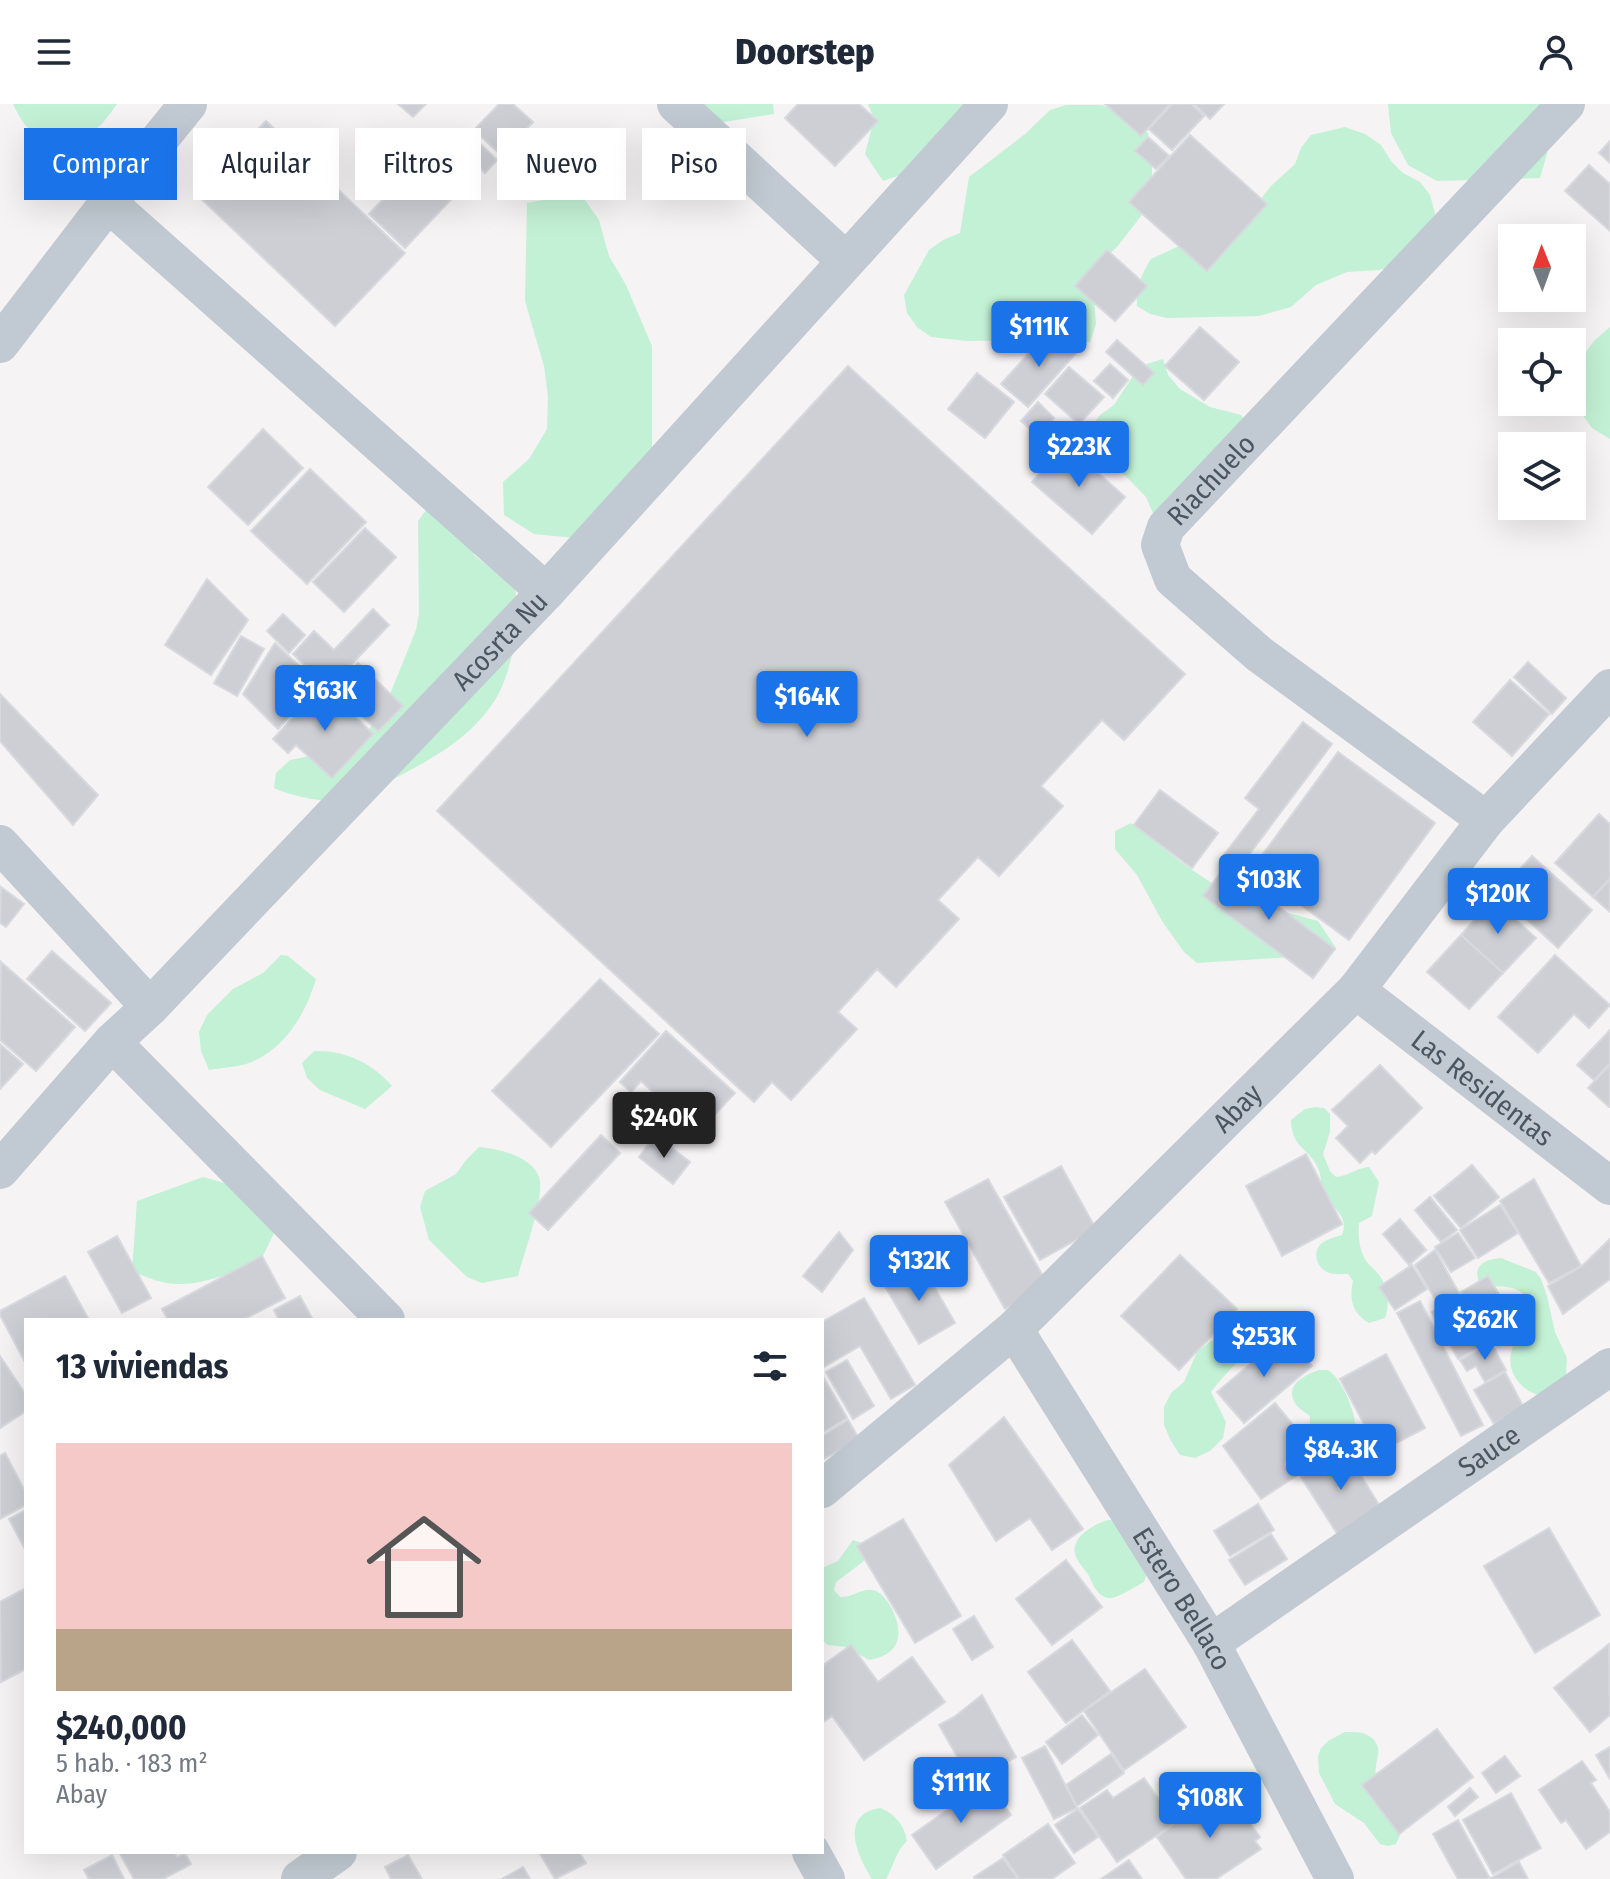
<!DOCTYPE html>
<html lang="es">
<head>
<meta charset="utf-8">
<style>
  :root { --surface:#fff; --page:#f2f2f3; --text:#1f2937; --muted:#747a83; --accent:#1a73e8 }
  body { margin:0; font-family:"Fira Sans Condensed",sans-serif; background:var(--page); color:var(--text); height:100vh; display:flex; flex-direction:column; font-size:30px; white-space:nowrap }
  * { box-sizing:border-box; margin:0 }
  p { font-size:26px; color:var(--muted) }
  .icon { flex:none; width:44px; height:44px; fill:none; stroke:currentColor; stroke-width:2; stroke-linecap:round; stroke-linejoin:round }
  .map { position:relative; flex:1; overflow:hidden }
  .details { position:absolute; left:24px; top:1214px; width:800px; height:536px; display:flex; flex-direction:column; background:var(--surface); border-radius:0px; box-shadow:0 8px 32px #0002 }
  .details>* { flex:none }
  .guide { position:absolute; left:24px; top:24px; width:800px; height:72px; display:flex; gap:16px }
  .needle { width:52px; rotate:359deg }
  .controls { position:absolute; left:1498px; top:120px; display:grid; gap:16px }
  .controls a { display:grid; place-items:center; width:88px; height:88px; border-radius:0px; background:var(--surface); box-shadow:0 8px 32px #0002; font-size:40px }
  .price { position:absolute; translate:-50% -68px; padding:0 18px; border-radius:8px; background:var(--accent); color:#fff; font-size:26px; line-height:52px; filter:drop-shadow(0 2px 4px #0008) }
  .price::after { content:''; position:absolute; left:50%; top:48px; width:24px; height:18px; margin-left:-12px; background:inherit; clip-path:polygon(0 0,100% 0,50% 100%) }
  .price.current { background:#222; color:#fff }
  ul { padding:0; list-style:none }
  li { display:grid; align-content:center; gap:16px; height:424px; padding:0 32px }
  li span { display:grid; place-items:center; height:248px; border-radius:0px; color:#555 }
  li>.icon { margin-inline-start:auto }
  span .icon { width:144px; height:144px; fill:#fffc; stroke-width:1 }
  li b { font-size:34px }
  h2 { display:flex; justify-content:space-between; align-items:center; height:96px; padding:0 32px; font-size:34px }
  .pill { padding:0 28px; border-radius:0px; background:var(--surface); box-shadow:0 8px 32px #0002; font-size:28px; line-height:72px }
  .pill.current { background:var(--accent); color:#fff }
  header { display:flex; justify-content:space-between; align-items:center; height:104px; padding:0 32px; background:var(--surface); font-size:36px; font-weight:800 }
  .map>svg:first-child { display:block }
</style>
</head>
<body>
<header><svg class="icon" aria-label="menu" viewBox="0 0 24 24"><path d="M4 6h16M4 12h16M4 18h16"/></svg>Doorstep<svg class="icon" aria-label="person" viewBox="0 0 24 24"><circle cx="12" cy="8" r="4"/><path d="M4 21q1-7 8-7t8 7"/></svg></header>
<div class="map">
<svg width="1610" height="1775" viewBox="0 0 1610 1775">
  <rect width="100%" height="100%" fill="#f5f3f3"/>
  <g fill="#c3f1d5">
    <path d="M13 0H117C109 11 100 25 86 31 81 33 73 32 67 32 35 35 27 29 13 0Z"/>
    <polygon points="691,0 773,0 774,10 700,22"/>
    <polygon points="868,0 999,0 916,66 883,77 865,50 874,15"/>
    <polygon points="1388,0 1548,0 1549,43 1540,74 1437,77 1408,61 1391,29"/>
    <polygon points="1066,1 1102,1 1117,8 1148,29 1152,46 1152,98 1117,143 1092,166 1096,220 1090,238 1056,239 1038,236 968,237 931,233 917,223 907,209 904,191 929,146 943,136 960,129 969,73 1025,30 1050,6"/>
    <path d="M1345 23 1365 30 1381 41 1391 57 1403 69 1420 78 1430 91 1435 109 1433 128 1414 156 1379 166 1347 168 1316 181 1291 203 1259 212 1167 214 1150 210 1137 202C1136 183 1141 171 1151 155L1249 110 1271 82 1295 60 1301 44 1311 31Z"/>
    <polygon points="580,89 599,116 609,152 626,181 652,242 652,345 605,437 534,430 504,411 503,378 529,355 547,325 548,293 544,262 525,197 527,99"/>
    <polygon points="1610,223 1610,335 1592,324 1573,298 1573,265 1594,237"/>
    <polygon points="1163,255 1168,271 1180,285 1210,303 1241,311 1262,338 1169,417 1153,409 1146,393 1108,354 1090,325 1100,311 1114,301 1133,272 1147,260"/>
    <path d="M432 398 474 416V451L515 484C516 496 519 509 518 521 515 541 508 573 498 591 473 634 433 654 390 677 376 684 362 693 346 696 328 700 291 692 274 684L276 669 290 656 325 649 359 637 382 610 416 526 419 509 418 417Z"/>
    <path d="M1131 719C1162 742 1199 775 1234 791 1260 803 1290 809 1318 817L1336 844 1324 856 1293 853 1197 859 1184 848 1162 817 1137 771 1115 745V727Z"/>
    <path d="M281 851 288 852 316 875C306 910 283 948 246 960 235 963 221 964 209 966L201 947 199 928 207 911 233 885 263 869Z"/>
    <path d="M314 947C345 946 372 959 392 982L365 1005 320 986 307 974 302 959Z"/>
    <path d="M1315 1003 1324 1004 1330 1010V1028L1323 1050 1330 1067 1336 1073C1348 1072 1357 1064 1369 1063L1379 1078 1372 1112 1359 1119C1358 1129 1359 1142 1363 1151 1366 1160 1374 1164 1379 1171 1388 1182 1390 1201 1385 1214L1369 1219C1352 1209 1349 1195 1353 1177L1348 1170C1341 1170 1333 1171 1327 1168 1316 1163 1312 1147 1322 1139 1328 1135 1335 1133 1342 1131 1350 1111 1331 1105 1324 1088 1320 1081 1322 1072 1318 1064 1308 1042 1292 1045 1291 1016L1305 1005Z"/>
    <path d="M479 1043C499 1045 531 1052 539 1073 546 1090 523 1152 518 1172L482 1179 467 1173 429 1136 420 1103 425 1087 456 1070 466 1056Z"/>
    <path d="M203 1073 275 1093 276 1125 260 1158C232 1169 192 1186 162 1178 152 1176 142 1171 132 1167L137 1097Z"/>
    <path d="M1501 1154 1536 1168 1541 1175 1547 1192 1555 1228 1567 1254 1566 1271 1539 1291C1518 1286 1504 1263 1513 1243 1517 1233 1528 1227 1530 1218 1532 1210 1528 1194 1522 1189 1511 1179 1493 1185 1480 1180 1471 1162 1485 1155 1501 1154Z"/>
    <path d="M1211 1237 1229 1238 1243 1250C1233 1264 1221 1274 1211 1288L1226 1318 1223 1334 1210 1347 1195 1354 1180 1351 1171 1337 1164 1321V1303L1171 1289 1184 1278 1197 1248Z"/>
    <path d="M1319 1266H1328C1344 1276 1363 1323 1354 1342 1348 1344 1341 1345 1335 1349 1322 1358 1312 1374 1294 1364L1296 1356 1309 1346 1310 1312C1305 1308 1298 1304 1295 1299 1284 1280 1306 1271 1319 1266Z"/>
    <path d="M1108 1416H1116L1147 1469 1144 1478C1136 1482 1117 1495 1109 1494 1098 1493 1093 1481 1089 1472 1085 1465 1077 1458 1075 1450 1071 1433 1094 1420 1108 1416Z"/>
    <path d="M853 1436 862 1439 864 1457 836 1478 834 1486 840 1493C853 1494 863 1482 876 1487 883 1490 889 1499 892 1505 905 1532 899 1551 869 1556L846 1543 828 1541 822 1536V1464L838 1457Z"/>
    <path d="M1345 1628C1356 1628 1365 1627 1374 1636 1384 1648 1373 1659 1376 1672 1381 1699 1414 1706 1396 1740L1388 1742 1380 1740 1364 1719 1335 1700 1319 1669 1318 1652 1321 1644 1328 1637Z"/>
    <path d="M880 1704C894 1709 905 1722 907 1737 896 1746 894 1762 886 1775H872C858 1752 838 1711 880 1704Z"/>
  </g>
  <g fill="#cdcfd5" stroke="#d7d9de" stroke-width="2">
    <polygon points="398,0 426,0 413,13"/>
    <polygon points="499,0 513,0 533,18 501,51 474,26"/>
    <polygon points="798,0 859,0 878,17 835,62 785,14"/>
    <polygon points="1105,0 1170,0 1141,32"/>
    <polygon points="1172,0 1191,0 1204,12 1172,46 1149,25"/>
    <polygon points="1194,0 1224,0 1210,15"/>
    <polygon points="266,17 405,149 335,222 196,90"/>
    <polygon points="470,30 497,56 485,69 458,43"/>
    <polygon points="1190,31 1267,100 1207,167 1129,98"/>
    <polygon points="1148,33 1169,52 1156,65 1135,47"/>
    <polygon points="442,34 477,68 405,144 369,110"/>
    <polygon points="1610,37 1610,59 1599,49"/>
    <polygon points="1589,61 1610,80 1610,127 1565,87"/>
    <polygon points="1107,146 1147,182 1115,217 1075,182"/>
    <polygon points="1200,223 1239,258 1204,296 1165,262"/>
    <polygon points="1050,226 1076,249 1028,303 1001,280"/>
    <polygon points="1117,236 1154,269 1143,281 1106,248"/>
    <polygon points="1110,260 1128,276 1113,294 1094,277"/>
    <polygon points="848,262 1185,570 1124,636 1102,616 1041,682 1063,702 999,772 978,753 938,796 959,815 896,883 877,865 838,908 857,925 791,996 772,978 754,998 437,707"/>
    <polygon points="1069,263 1104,293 1079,320 1045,290"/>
    <polygon points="977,269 1014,298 985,334 948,305"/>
    <polygon points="1038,298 1054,314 1038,332 1021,317"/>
    <polygon points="263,325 303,364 248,421 208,383"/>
    <polygon points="1066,340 1125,393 1092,430 1032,378"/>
    <polygon points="310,365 366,418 307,480 251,427"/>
    <polygon points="365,424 396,453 344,508 313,478"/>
    <polygon points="207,475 248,516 211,571 165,541"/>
    <polygon points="373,505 389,521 329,584 293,550 314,527 334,546"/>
    <polygon points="283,510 305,531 289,549 267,527"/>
    <polygon points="241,532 264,545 237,592 214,579"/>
    <polygon points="275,539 318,580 278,625 243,590"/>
    <polygon points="1528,558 1566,594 1552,610 1514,573"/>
    <polygon points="358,559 403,602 378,627 334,585"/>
    <polygon points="1510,576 1549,610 1512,652 1473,618"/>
    <polygon points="323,582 373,630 332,674 296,641 288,649 273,635"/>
    <polygon points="0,590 98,691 73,721 0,637"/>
    <polygon points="1303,618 1332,640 1239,764 1223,752 1259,705 1245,694"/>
    <polygon points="1338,648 1435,719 1349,836 1252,765"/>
    <polygon points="1160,686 1218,729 1192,764 1134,721"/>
    <polygon points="1599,710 1610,720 1610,774 1593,793 1555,759"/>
    <polygon points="1532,752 1592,806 1558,844 1498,789"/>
    <polygon points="1225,763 1335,845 1313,874 1203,792"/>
    <polygon points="1610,775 1610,808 1593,793"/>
    <polygon points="1,783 24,800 6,823 0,819"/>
    <polygon points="1493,795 1536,834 1503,869 1461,831"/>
    <polygon points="1461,831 1503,869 1469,905 1427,868"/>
    <polygon points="52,847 111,899 85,927 27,875"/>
    <polygon points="1555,851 1610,901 1589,924 1574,910 1538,949 1498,913"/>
    <polygon points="1,858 75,923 36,967 0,936"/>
    <polygon points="600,875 659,930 551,1043 492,987"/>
    <polygon points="1610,926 1610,959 1594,976 1577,961"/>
    <polygon points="666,927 735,989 697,1029 641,977 631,988 620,978"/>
    <polygon points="0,940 23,960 0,985"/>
    <polygon points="1380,961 1422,1004 1375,1050 1372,1047 1360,1059 1336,1034 1348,1022 1332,1006"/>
    <polygon points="1610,961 1610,1003 1609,1003 1588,984"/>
    <polygon points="601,1031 620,1049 548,1126 529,1109"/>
    <polygon points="655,1031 690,1058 673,1080 639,1053"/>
    <polygon points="1306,1050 1342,1120 1282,1152 1246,1082"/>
    <polygon points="1472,1061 1499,1093 1461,1124 1434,1092"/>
    <polygon points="1061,1062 1096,1125 1040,1156 1004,1093"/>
    <polygon points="988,1075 1048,1181 1005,1205 945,1098"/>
    <polygon points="1534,1075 1581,1162 1549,1179 1500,1097"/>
    <polygon points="1430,1093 1457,1126 1441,1138 1415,1106"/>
    <polygon points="1500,1101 1518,1129 1478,1154 1460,1126"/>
    <polygon points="1400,1115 1426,1146 1409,1161 1383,1130"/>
    <polygon points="839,1128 853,1146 822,1188 803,1172"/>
    <polygon points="1458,1129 1475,1154 1451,1168 1435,1143"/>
    <polygon points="117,1132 151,1194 122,1209 88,1148"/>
    <polygon points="1610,1135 1610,1175 1563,1210 1548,1182 1582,1162"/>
    <polygon points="1435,1146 1460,1191 1439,1202 1415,1161"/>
    <polygon points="1180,1151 1237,1205 1179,1266 1121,1212"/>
    <polygon points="262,1152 285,1194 243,1216 168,1216 162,1205"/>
    <polygon points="920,1158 955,1219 919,1240 883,1179"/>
    <polygon points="1412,1161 1427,1185 1395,1206 1379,1183"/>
    <polygon points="65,1172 89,1216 26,1216 26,1260 0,1211 0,1207"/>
    <polygon points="1488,1172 1512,1212 1485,1229 1461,1188"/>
    <polygon points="1461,1191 1488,1238 1458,1255 1432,1208"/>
    <polygon points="300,1192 313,1216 279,1216 274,1206"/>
    <polygon points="864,1194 915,1281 891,1295 860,1242 824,1263 822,1260 822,1218"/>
    <polygon points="1420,1197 1483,1321 1461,1332 1397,1209"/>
    <polygon points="1285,1231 1312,1262 1244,1319 1217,1288"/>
    <polygon points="1491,1239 1506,1266 1485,1278 1476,1262 1467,1267 1460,1256"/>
    <polygon points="1386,1250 1425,1324 1379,1348 1340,1275"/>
    <polygon points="0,1252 26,1291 26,1307 0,1324"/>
    <polygon points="847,1256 874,1302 853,1315 826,1268"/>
    <polygon points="1505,1268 1524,1304 1494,1320 1474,1286"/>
    <polygon points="822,1271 847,1314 822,1329"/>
    <polygon points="1275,1299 1309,1340 1285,1360 1296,1372 1261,1395 1223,1342"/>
    <polygon points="1004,1313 1083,1425 1052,1446 1030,1414 996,1437 949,1361"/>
    <polygon points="848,1316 859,1335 822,1356 822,1332"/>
    <polygon points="1345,1346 1381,1404 1338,1431 1301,1373"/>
    <polygon points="5,1349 26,1389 26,1401 0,1415 0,1352"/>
    <polygon points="1258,1400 1274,1426 1230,1452 1214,1427"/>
    <polygon points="26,1406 26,1447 9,1415"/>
    <polygon points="903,1415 961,1512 915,1539 857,1442"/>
    <polygon points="1549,1424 1600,1511 1535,1549 1484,1462"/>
    <polygon points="1271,1430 1287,1455 1245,1481 1229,1456"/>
    <polygon points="1066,1456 1102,1503 1052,1541 1016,1495"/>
    <polygon points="26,1484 26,1565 1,1578 0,1498"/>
    <polygon points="974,1512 993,1543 972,1556 953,1525"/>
    <polygon points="1072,1536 1110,1587 1066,1619 1028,1568"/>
    <polygon points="1609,1540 1610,1611 1590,1628 1554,1584"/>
    <polygon points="851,1541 878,1578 912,1553 945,1598 864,1656 832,1612 822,1619 822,1562"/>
    <polygon points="1145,1565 1186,1623 1124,1666 1084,1607"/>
    <polygon points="982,1591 1016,1653 985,1670 977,1655 963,1663 939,1621 954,1613"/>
    <polygon points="1082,1611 1098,1631 1062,1660 1046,1638"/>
    <polygon points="1437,1625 1473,1673 1399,1730 1362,1681"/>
    <polygon points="1045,1642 1077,1704 1054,1715 1022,1654"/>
    <polygon points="1610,1643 1610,1675 1596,1651"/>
    <polygon points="1111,1650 1124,1669 1077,1702 1066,1681"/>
    <polygon points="1505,1652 1520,1672 1496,1689 1482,1669"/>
    <polygon points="1582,1657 1596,1676 1591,1679 1610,1708 1610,1728 1586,1745 1566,1716 1561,1719 1539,1686"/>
    <polygon points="1144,1674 1175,1719 1117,1758 1080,1704 1107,1686 1113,1694"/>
    <polygon points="987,1678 1011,1711 936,1765 912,1731"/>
    <polygon points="1470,1684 1478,1693 1455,1712 1448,1703"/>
    <polygon points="1218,1687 1235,1710 1240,1706 1260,1733 1255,1737 1261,1745 1216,1775 1186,1775 1157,1733"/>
    <polygon points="1511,1689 1541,1744 1493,1770 1463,1716"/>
    <polygon points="1078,1705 1098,1733 1074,1749 1055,1721"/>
    <polygon points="1458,1716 1490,1775 1458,1775 1433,1730"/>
    <polygon points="1048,1720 1075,1759 1052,1775 1019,1775 1003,1751"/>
    <polygon points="119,1748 174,1748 177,1753 185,1749 191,1760 163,1775 134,1775"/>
    <polygon points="539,1748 579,1748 586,1759 555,1775"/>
    <polygon points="112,1751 124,1775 89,1775 84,1766"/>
    <polygon points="408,1751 422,1775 391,1775 385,1763"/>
    <polygon points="1003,1754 1018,1775 975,1775 974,1773"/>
    <polygon points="1129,1756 1142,1775 1101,1775"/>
    <polygon points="1519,1758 1528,1775 1492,1775 1491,1774"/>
    <polygon points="523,1763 530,1775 502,1775"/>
  </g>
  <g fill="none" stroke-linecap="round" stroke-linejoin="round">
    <g stroke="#c1cad2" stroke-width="38">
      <polyline points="676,0 845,156"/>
      <polyline points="108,99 546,488"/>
      <polyline points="0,240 108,99 188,0"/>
      <path id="s1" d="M1486 716 1259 550 1173 475 1160 441 1166 423 1566 0"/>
      <polyline points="0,740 150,903"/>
      <path id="s2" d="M1356 886 1610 1082"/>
      <polyline points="112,938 386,1216"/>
      <path id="s3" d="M0 1066 112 938 150 903 546 488 989 0"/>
      <path id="s4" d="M1014 1225 1211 1539 1335 1775"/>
      <path id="s5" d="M822 1385 1014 1225 1356 886 1486 716 1610 584"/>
      <path id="s6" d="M1211 1539 1610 1263"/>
      <polyline points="811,1748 826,1775"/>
      <polyline points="300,1775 338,1748"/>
    </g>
  </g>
  <g text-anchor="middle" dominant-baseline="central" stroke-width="6" stroke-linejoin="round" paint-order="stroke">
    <g font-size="28" fill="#4a5661" stroke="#fff">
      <text stroke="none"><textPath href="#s1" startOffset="516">Riachuelo</textPath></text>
      <text stroke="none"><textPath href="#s3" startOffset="728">Acosrta Nu</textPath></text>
      <text stroke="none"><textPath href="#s2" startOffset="160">Las Residentas</textPath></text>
      <text stroke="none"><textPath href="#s5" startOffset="564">Abay</textPath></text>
      <text stroke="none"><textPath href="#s6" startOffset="338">Sauce</textPath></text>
      <text stroke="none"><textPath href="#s4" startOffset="318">Estero Bellaco</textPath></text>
    </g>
  </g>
</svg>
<div class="controls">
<a><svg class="needle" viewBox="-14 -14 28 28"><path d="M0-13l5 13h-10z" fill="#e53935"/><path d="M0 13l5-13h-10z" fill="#747a83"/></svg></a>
<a><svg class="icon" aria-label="locate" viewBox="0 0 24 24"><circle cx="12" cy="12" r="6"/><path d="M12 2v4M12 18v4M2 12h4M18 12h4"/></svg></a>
<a><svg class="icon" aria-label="layers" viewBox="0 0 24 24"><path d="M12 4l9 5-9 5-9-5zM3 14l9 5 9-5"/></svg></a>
</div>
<b class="price" style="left:1039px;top:265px">$111K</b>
<b class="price" style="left:1079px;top:385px">$223K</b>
<b class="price" style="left:325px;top:629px">$163K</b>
<b class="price" style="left:807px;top:635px">$164K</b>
<b class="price" style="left:1269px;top:818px">$103K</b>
<b class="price" style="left:1498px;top:832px">$120K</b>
<b class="price current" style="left:664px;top:1056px">$240K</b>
<b class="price" style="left:919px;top:1199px">$132K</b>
<b class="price" style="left:1485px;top:1258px">$262K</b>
<b class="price" style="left:1264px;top:1275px">$253K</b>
<b class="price" style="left:1341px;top:1388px">$84.3K</b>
<b class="price" style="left:961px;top:1721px">$111K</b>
<b class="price" style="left:1210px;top:1736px">$108K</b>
<div class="guide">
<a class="pill current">Comprar</a>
<a class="pill">Alquilar</a>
<a class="pill">Filtros</a>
<a class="pill">Nuevo</a>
<a class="pill">Piso</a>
</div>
<section class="details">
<h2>13 viviendas<svg class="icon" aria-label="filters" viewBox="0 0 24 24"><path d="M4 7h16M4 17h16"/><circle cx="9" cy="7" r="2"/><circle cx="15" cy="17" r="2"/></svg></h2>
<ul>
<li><span style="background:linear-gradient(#f6c9c9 75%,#b9a48a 0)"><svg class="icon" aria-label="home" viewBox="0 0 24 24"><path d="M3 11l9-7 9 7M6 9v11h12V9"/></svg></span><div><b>$240,000</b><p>5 hab. · 183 m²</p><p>Abay</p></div></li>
</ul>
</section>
</div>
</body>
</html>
